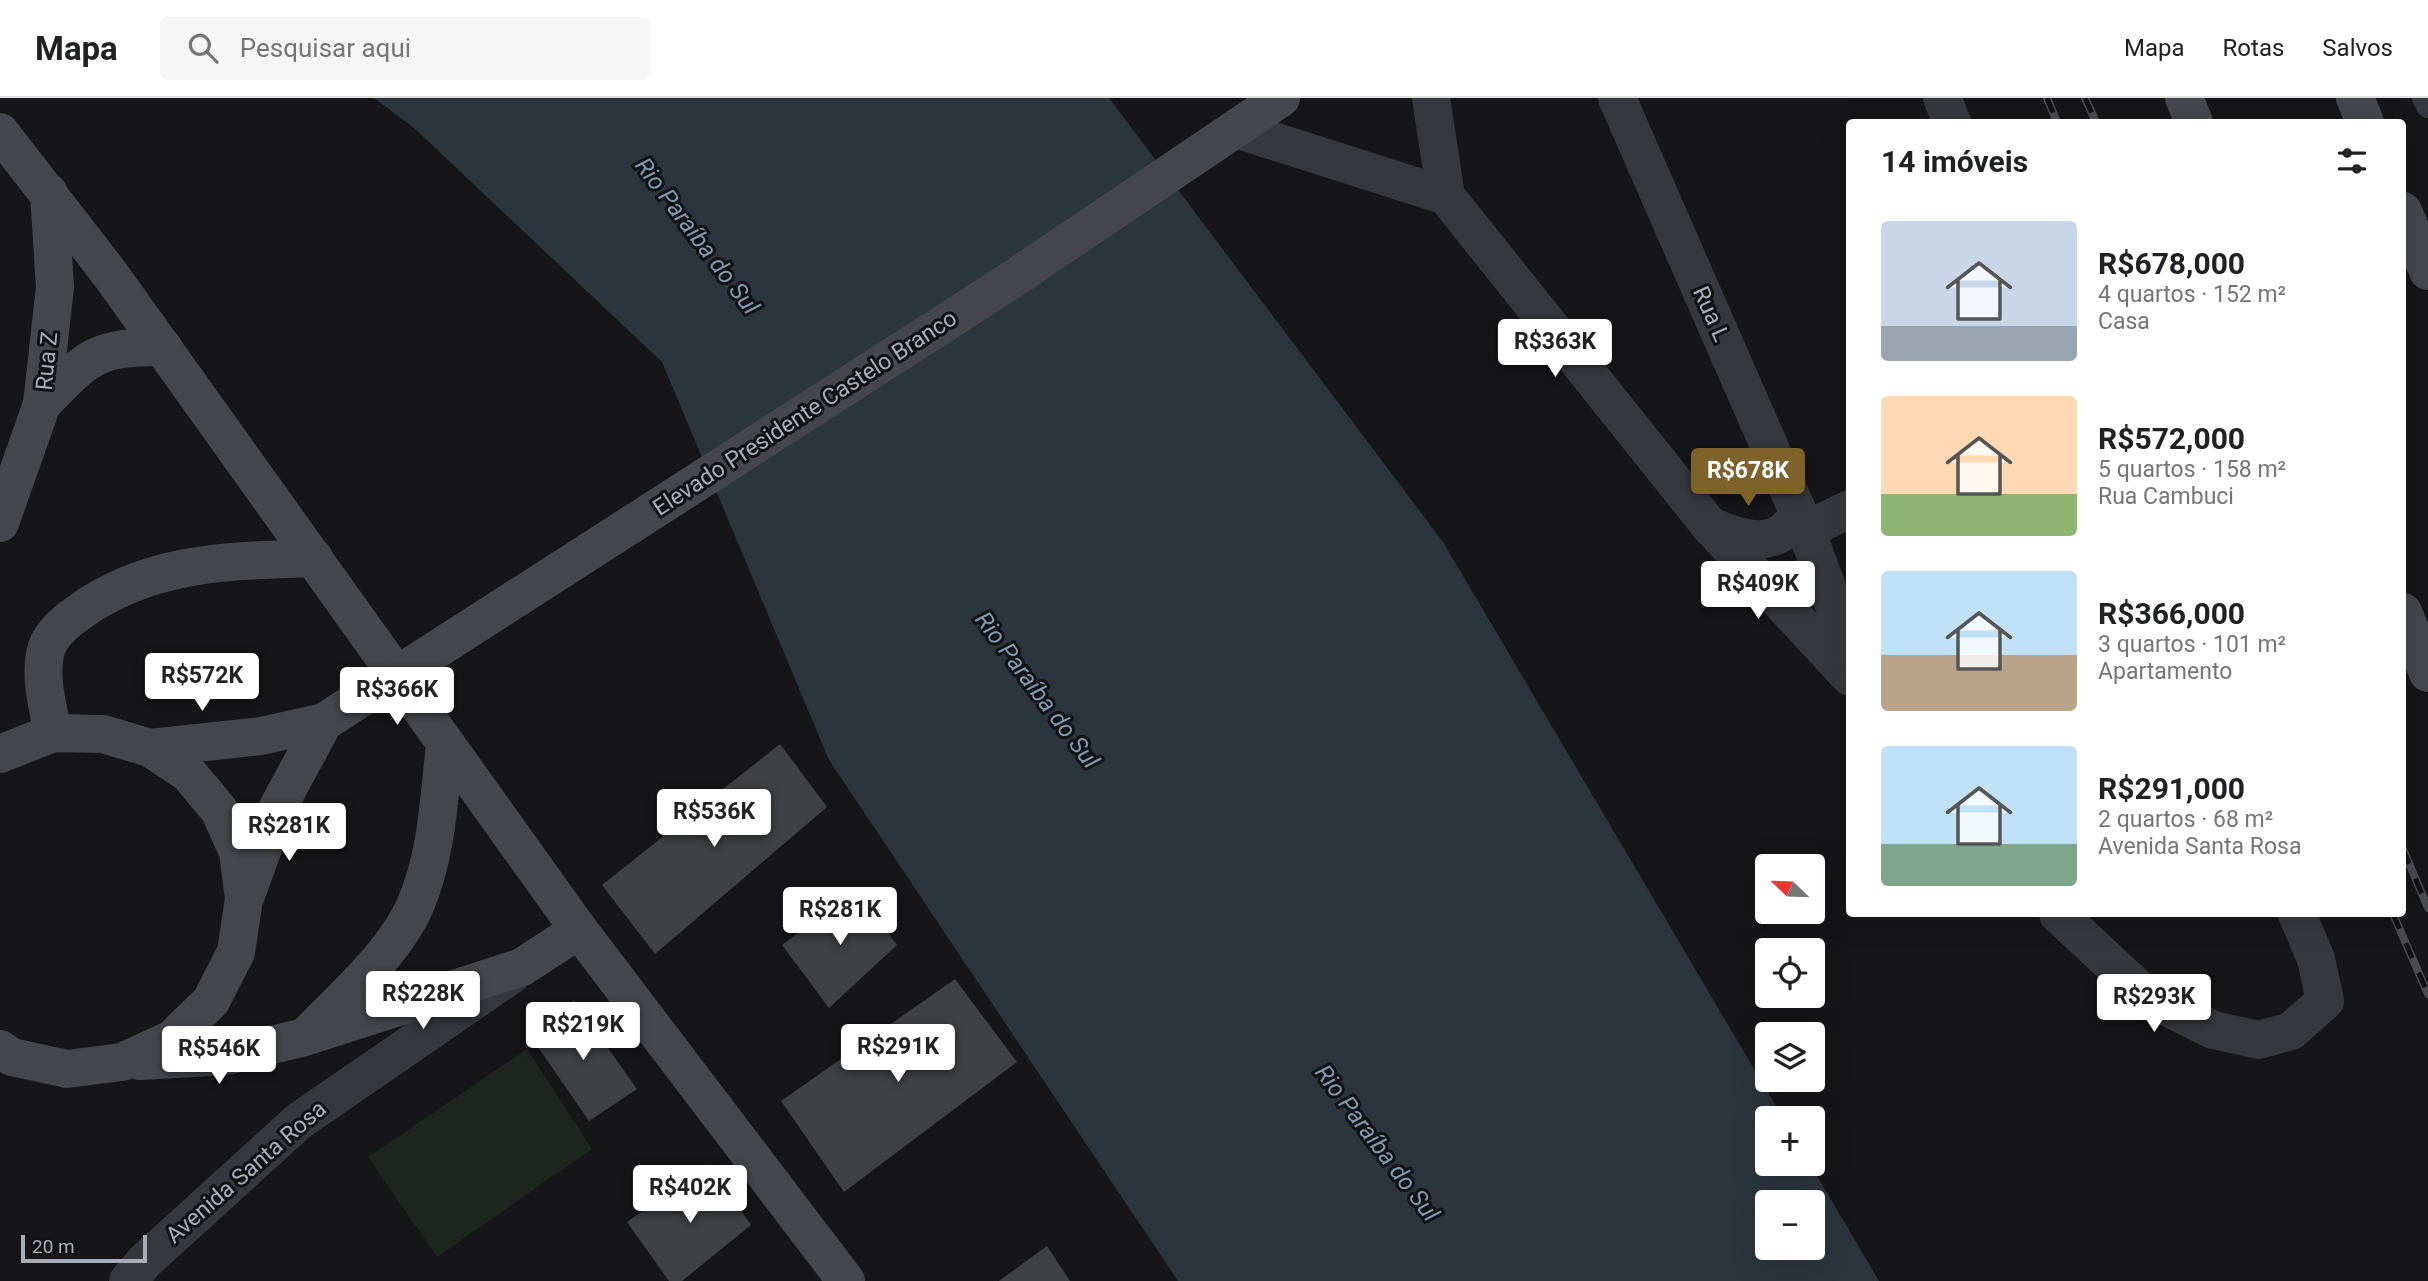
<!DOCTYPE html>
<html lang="pt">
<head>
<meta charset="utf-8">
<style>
  :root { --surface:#fff; --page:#f6f6f6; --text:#202124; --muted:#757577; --line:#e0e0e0; --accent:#7e622b }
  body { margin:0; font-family:Roboto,sans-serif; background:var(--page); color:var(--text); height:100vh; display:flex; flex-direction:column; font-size:26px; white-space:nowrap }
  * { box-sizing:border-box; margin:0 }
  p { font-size:23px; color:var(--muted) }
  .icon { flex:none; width:38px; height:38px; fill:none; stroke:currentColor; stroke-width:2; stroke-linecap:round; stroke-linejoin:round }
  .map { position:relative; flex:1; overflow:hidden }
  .panel { position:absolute; left:1846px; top:21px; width:560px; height:798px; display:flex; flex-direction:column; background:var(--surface); border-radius:7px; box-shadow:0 7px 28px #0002 }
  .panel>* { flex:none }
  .needle { width:46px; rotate:293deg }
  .buttons { position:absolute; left:1755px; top:756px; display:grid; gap:14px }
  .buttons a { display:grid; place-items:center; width:70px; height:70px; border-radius:7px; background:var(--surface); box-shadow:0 7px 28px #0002; font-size:35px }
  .scale { position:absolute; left:21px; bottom:18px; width:126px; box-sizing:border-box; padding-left:7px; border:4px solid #a8adb8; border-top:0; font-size:19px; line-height:24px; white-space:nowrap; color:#a8adb8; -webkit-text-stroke:5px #111113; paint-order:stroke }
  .price { position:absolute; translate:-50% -60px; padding:0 16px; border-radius:7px; background:#fff; color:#222; font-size:23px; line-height:46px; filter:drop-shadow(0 2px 4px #0008) }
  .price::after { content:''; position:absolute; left:50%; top:42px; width:21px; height:16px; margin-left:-10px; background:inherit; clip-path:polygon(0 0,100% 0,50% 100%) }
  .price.selected { background:var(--accent); color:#fff }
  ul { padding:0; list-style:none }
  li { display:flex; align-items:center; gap:21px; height:175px; padding:0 35px }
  li span { display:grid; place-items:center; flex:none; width:196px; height:140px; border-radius:7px; color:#555 }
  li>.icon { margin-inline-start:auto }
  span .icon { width:84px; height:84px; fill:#fffc; stroke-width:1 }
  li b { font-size:30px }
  h2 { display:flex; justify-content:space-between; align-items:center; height:84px; padding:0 35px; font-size:30px }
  header { display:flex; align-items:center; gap:42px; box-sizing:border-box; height:98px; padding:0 35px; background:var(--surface); border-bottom:2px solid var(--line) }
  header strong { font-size:33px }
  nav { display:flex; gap:38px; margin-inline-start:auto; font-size:24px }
  .search { width:490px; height:63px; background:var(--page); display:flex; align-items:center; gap:18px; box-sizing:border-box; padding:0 24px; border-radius:7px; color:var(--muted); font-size:26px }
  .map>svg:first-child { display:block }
</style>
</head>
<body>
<header>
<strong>Mapa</strong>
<div class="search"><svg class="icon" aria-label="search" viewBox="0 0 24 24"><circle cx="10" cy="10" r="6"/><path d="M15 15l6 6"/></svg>Pesquisar aqui</div>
<nav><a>Mapa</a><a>Rotas</a><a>Salvos</a></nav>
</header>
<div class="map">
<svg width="2428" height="1183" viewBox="0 0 2428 1183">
  <rect width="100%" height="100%" fill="#161618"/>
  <polygon fill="#1e261f" points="527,951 592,1051 437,1159 368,1059"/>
  <path fill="#2c353c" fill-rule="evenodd" d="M374 0H1109L1443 444 1783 1020H1768V1066H1810L1879 1183H1178L829 662 662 264 413 29ZM1768 1104H1813V1150H1768Z"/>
  <g fill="#404145">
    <polygon points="780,646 827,709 655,856 602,787"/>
    <polygon points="856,791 897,847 829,910 782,847"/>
    <polygon points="955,881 1017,964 844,1094 781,1003"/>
    <polygon points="574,902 637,991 589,1023 531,939"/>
    <polygon points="709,1066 751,1127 682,1183 669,1183 627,1124"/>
    <polygon points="1047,1148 1070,1183 999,1183"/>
  </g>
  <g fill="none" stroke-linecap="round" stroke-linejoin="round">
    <polyline stroke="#37383d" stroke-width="24" points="2424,0 2428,8"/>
    <g stroke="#37383d" stroke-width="38">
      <polyline points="1431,0 1446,98 1709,427 1850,579"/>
      <polyline points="1617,0 1806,432 1850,551"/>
      <polyline points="1942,0 1952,24"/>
      <polyline points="1236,31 1446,98"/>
      <path d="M1709 427C1741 442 1781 454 1798 414"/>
      <polyline points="1806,432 1850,411"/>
      <polyline points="2058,816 2147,899 2213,932 2259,942 2291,933 2325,903 2316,861 2297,816"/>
      <polyline points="128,1183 145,1163 299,1023 511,877"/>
    </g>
    <g stroke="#45474d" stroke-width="38">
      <polyline points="2184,0 2194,24"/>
      <polyline points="2355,0 2365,24"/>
      <polyline points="0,34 110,176 579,832 846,1183"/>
      <polyline points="2403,113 2428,173"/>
      <path d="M42 306C88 259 94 249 163 249"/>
      <polyline points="0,425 42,306 55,189 49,95"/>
      <polyline points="2403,514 2428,575"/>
      <path d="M53 635C48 610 40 582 45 556 48 538 64 525 78 515 149 463 229 463 314 460"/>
      <polyline points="150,650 261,638 324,624 1010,183 1281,0"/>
      <polyline points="0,656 53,635 103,636 150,650 189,676 219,712 238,754 244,801 236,854 211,903 172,941 122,964 67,971 12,959 0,951"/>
      <polyline points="246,797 278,709 324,624"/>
      <path d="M309 935C344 899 394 855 415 808 437 757 439 701 445 646"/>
      <polyline points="140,963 227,958 305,939 522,869 579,832"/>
    </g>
    <defs>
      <g id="rail">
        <polyline points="2047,0 2057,24"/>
        <polyline points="2085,0 2096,24"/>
        <polyline points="2403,751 2428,810"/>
        <polyline points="2393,816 2428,896"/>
      </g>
    </defs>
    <use href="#rail" stroke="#4a4c52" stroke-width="8"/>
    <use href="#rail" stroke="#111113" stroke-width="5" stroke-dasharray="16" stroke-linecap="butt"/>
  </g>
  <g text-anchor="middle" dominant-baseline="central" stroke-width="6" stroke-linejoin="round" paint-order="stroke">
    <g font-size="23" fill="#a8adb8" stroke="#111113">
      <text transform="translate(1711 216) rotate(66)">Rua L</text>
      <text transform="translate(47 263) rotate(-84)">Rua Z</text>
      <text transform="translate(805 315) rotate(-33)">Elevado Presidente Castelo Branco</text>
      <text transform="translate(246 1074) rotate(-41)">Avenida Santa Rosa</text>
    </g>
    <g font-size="24" font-style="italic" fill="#7f9bb3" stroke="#111113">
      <text transform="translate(697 138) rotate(53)">Rio Paraíba do Sul</text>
      <text transform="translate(1037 592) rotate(53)">Rio Paraíba do Sul</text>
      <text transform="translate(1377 1045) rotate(53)">Rio Paraíba do Sul</text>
    </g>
  </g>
</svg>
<div class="buttons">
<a><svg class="needle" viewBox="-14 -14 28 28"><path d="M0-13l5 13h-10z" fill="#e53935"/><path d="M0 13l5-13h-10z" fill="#757577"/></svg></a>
<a><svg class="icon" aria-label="locate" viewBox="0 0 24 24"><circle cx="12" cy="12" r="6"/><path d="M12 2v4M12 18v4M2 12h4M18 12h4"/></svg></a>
<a><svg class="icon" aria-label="layers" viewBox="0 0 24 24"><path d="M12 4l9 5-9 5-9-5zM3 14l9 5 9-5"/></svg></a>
<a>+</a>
<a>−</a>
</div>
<div class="scale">20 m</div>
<b class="price" style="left:1555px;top:281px">R$363K</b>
<b class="price selected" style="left:1748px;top:410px">R$678K</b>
<b class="price" style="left:1758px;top:523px">R$409K</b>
<b class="price" style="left:202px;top:615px">R$572K</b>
<b class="price" style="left:397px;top:629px">R$366K</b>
<b class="price" style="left:714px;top:751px">R$536K</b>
<b class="price" style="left:289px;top:765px">R$281K</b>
<b class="price" style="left:840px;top:849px">R$281K</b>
<b class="price" style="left:423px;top:933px">R$228K</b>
<b class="price" style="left:2154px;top:936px">R$293K</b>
<b class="price" style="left:583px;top:964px">R$219K</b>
<b class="price" style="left:898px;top:986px">R$291K</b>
<b class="price" style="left:219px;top:988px">R$546K</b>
<b class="price" style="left:690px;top:1127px">R$402K</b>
<section class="panel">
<h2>14 imóveis<svg class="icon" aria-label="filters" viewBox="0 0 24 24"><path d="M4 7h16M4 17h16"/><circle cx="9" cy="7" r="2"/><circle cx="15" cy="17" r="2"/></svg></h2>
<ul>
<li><span style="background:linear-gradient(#c9d6e8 75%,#9aa5b1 0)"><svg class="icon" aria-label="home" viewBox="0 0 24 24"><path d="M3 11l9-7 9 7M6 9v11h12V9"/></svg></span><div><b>R$678,000</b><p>4 quartos · 152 m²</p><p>Casa</p></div></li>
<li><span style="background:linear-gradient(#ffd9b3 70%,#8fb573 0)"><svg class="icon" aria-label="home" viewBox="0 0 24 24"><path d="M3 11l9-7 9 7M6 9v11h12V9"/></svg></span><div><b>R$572,000</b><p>5 quartos · 158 m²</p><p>Rua Cambuci</p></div></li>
<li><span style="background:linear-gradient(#bfe0f5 60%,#b9a48a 0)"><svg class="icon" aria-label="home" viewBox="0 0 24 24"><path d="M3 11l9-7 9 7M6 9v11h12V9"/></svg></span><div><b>R$366,000</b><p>3 quartos · 101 m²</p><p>Apartamento</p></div></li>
<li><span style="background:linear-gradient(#bfe0f5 70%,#7fa58c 0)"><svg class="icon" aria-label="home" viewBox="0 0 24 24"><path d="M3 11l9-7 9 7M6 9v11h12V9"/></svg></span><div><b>R$291,000</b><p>2 quartos · 68 m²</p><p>Avenida Santa Rosa</p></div></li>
</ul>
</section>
</div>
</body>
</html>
